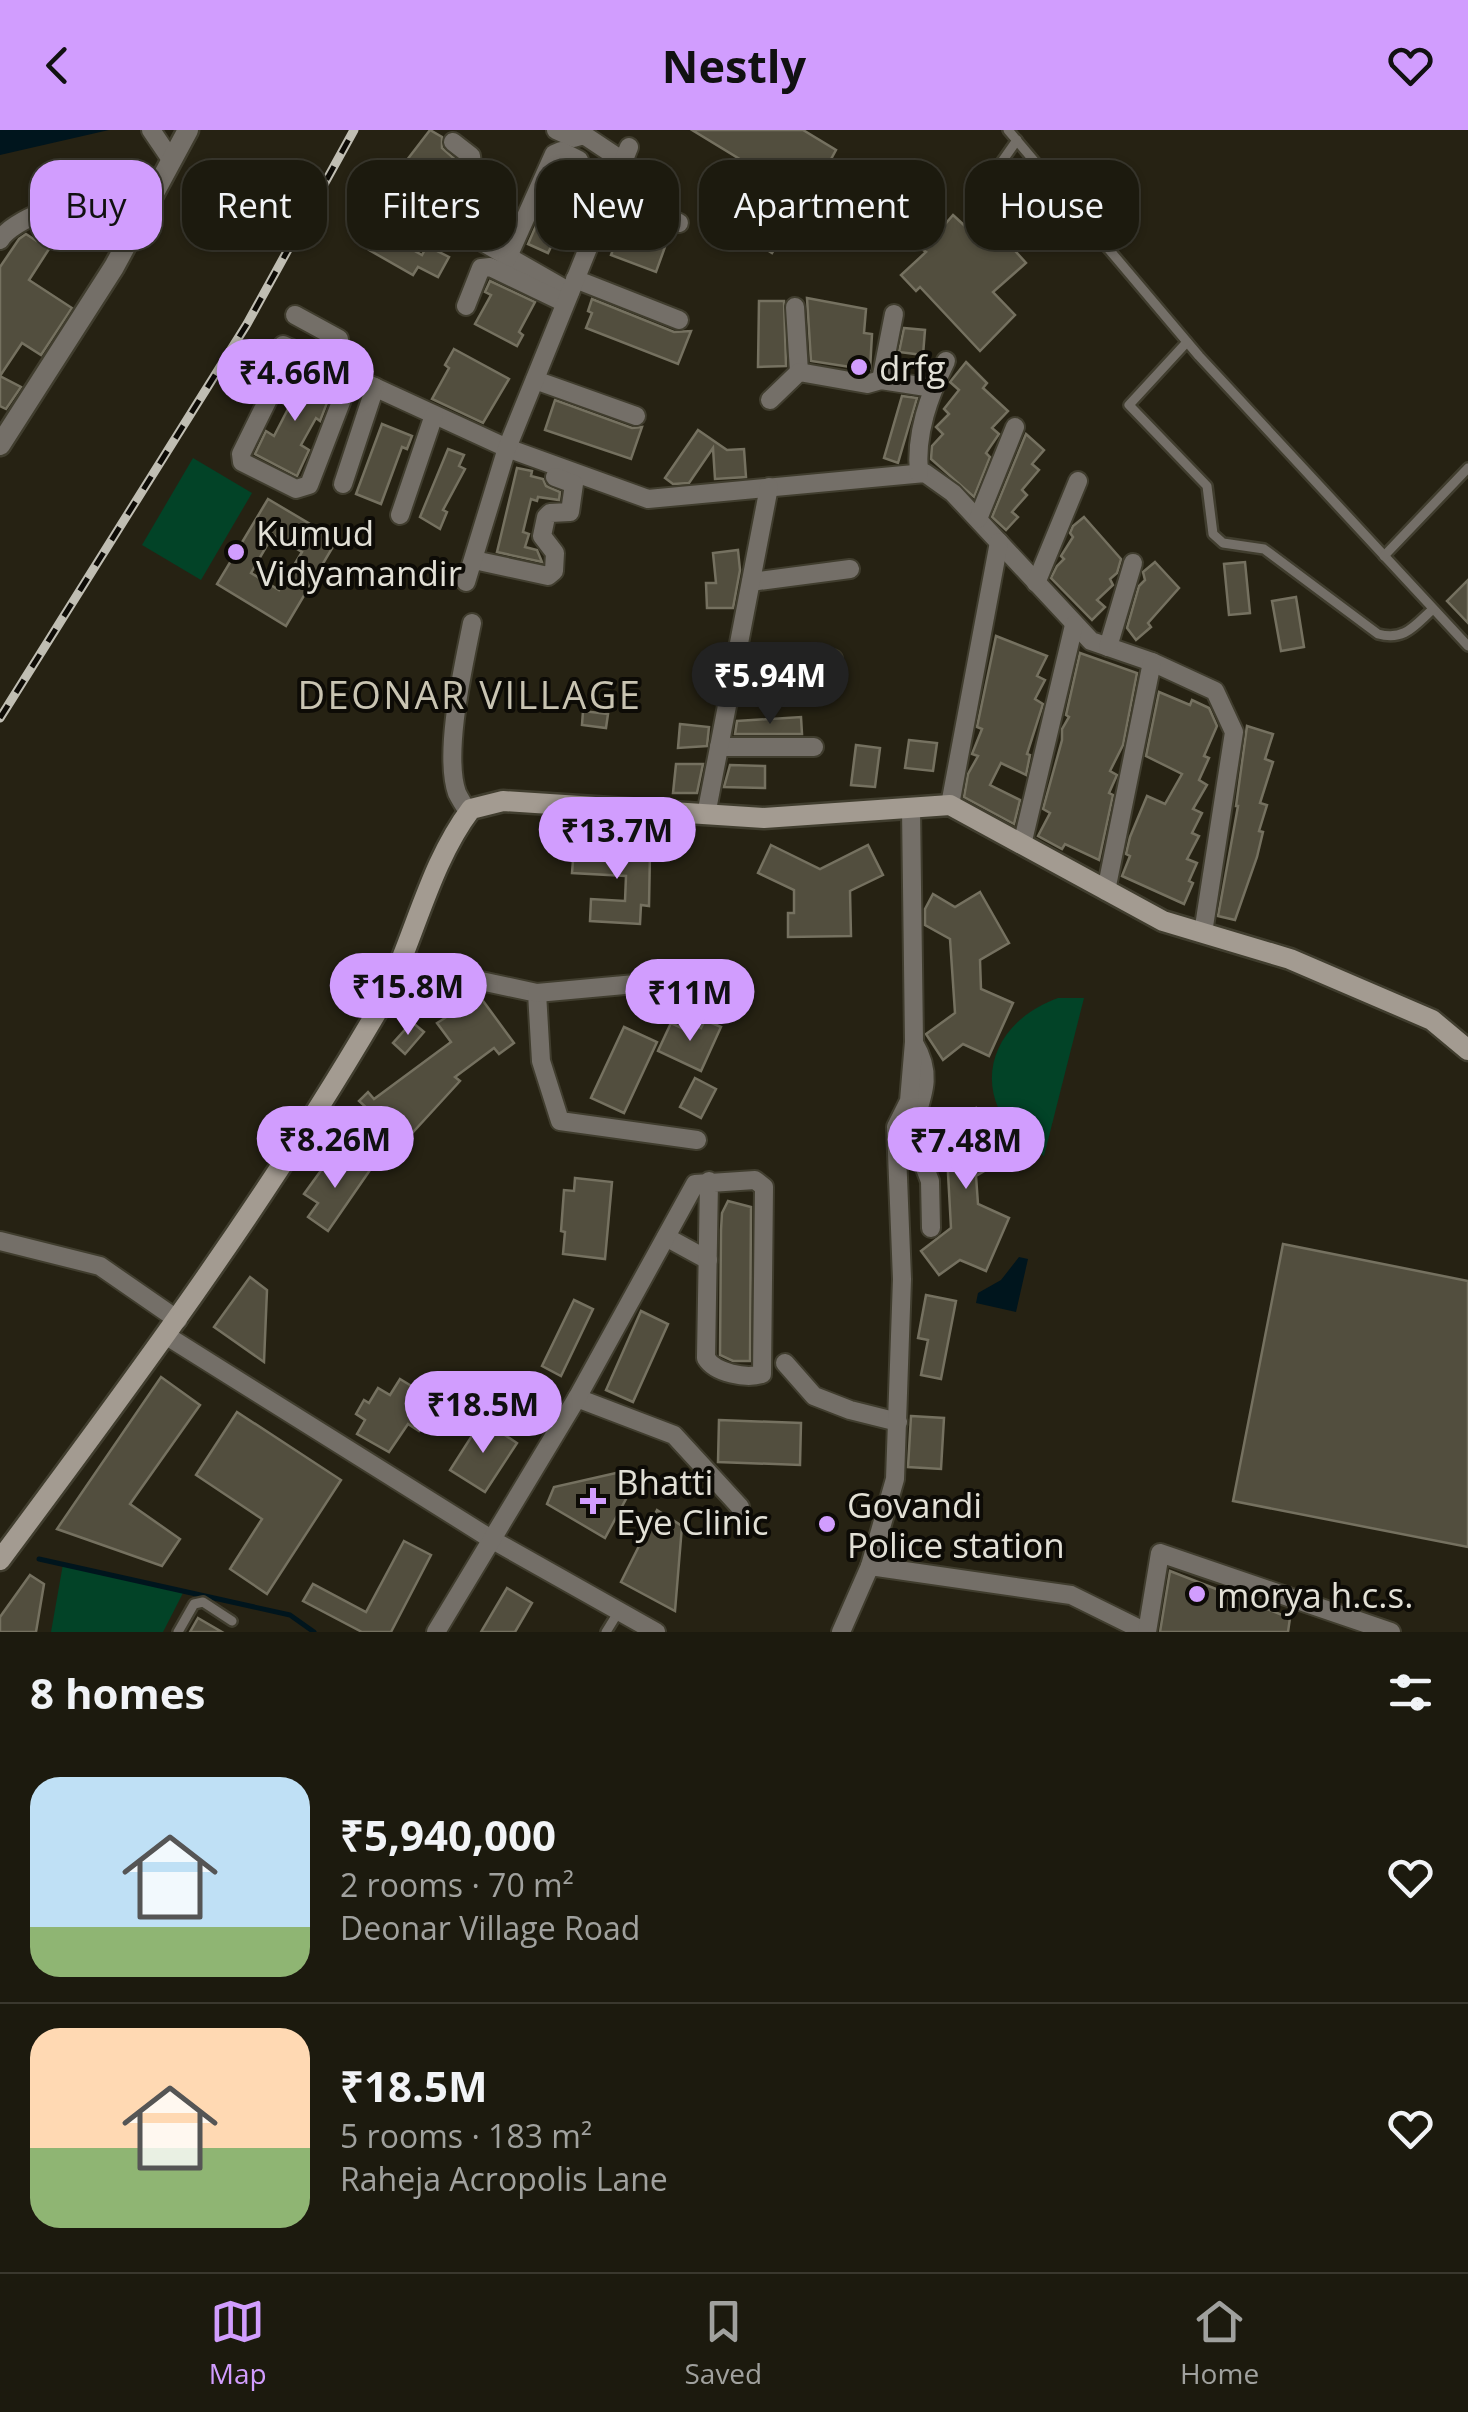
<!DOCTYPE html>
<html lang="en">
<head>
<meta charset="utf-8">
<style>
  :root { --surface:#1c1a0e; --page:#252317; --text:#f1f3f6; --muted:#a0a19e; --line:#3a382e; --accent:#d19dfe }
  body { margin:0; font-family:"Open Sans",sans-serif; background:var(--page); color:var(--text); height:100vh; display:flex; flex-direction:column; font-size:38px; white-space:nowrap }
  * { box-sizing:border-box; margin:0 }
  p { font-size:32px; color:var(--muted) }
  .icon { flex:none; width:55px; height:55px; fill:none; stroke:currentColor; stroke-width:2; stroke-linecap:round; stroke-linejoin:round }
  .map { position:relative; height:1502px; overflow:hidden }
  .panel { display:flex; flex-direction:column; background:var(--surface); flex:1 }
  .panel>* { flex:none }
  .hud { position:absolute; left:30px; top:30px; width:1410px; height:90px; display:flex; gap:20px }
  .price { position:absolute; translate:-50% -85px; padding:0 22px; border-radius:35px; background:var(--accent); color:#111; font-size:32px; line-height:65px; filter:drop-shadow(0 2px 5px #0008) }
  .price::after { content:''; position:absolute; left:50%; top:60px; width:30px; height:22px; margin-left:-15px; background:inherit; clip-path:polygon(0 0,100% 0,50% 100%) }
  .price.active { background:#222; color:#fff }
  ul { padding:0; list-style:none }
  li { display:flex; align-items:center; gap:30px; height:250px; padding:0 30px }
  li+li { border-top:2px solid var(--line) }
  li span { display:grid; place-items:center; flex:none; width:280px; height:200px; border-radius:30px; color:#555 }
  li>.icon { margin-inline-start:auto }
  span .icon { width:120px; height:120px; fill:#fffc; stroke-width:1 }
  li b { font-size:42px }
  h2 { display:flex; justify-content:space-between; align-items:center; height:120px; padding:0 30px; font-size:42px }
  .pill { padding:0 35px; border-radius:30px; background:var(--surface); box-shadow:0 2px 8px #0004,0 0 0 2px var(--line); font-size:35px; line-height:90px }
  .pill.active { background:var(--accent); color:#111 }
  header { display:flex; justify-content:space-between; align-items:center; height:130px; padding:0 30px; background:var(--accent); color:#111; font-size:45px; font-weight:700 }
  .tabs { display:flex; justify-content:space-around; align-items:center; height:140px; border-top:2px solid var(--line); background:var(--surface); font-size:28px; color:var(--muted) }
  .tabs a { display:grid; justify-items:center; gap:5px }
  .tabs .active { color:var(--accent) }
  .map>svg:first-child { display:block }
</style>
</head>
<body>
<header><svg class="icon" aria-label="back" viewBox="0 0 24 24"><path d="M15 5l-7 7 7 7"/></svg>Nestly<svg class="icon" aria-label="heart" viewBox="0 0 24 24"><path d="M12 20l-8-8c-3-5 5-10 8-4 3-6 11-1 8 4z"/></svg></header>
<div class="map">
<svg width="1468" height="1502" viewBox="0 0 1468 1502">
  <rect width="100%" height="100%" fill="#262213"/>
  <g fill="#024327">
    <polygon points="193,328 252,363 201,450 142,415"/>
    <path d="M1058 868H1084L1044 1026C969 983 976 898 1058 868Z"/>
    <polygon points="63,1434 184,1461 163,1502 51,1502"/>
  </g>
  <g fill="#00151d">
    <polygon points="0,0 109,0 0,25"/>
    <polygon points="1019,1127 1028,1129 1016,1182 976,1173 978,1163 1001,1150"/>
  </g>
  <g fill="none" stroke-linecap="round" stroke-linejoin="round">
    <polyline stroke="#00151d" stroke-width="5" points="39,1429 290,1485 314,1502"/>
  </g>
  <g fill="#524e3e" stroke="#757160" stroke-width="2.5" fill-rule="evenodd">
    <polygon points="430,0 442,7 442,18 458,32 432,66 400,39"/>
    <polygon points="692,0 803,0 836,20 805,77 802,75 772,123 718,90 751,36"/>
    <polygon points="562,36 574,42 587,41 548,123 528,114"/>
    <polygon points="627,82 670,103 656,142 611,125"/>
    <polygon points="953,85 978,108 992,95 1026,133 993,162 1015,185 980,221 920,157 916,161 901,145 926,122 923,120"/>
    <polygon points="381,92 401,104 397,111 422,125 427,116 449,127 438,147 418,137 413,145 369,120"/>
    <polygon points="26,104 49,119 29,150 72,178 41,225 22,213 0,246 0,137 19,109"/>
    <polygon points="490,151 535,172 519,202 523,205 517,216 475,194 491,165 485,162"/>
    <polygon points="807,168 866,179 864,203 872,204 870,240 811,231"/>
    <polygon points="592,169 674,202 691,201 678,234 586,198 592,183 588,181"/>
    <polygon points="759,171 784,171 786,236 758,237"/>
    <polygon points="904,198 925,200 923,225 899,222"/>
    <polygon points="454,219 509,249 483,293 432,269 449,238 445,235"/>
    <polygon points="966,232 987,253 983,258 1008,281 992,298 999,304 986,323 990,327 974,367 931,329 932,316 943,304 936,297 949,284 944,279 959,260 950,252"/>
    <polygon points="294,245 313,250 332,260 320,291 316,288 301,315 309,320 297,346 255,324 266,301 274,306 289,277 281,272"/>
    <polygon points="0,246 21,257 6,279 0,276"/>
    <polygon points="902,266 917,268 898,333 884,328"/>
    <polygon points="555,270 632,298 642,297 631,329 545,300"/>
    <polygon points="382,294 412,306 407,319 402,317 381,374 356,364"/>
    <polygon points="698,300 727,320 744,319 746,347 715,349 713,318 689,353 673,354 665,348"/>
    <polygon points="1026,304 1044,320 1032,334 1039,340 1022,360 1027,365 1012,382 1018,387 1006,400 992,387"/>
    <polygon points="448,319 464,325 459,336 465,339 443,380 447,382 440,399 420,387"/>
    <polygon points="517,338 532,341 531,346 543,349 546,356 560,362 559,370 538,367 537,371 531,369 523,402 529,404 525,417 537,420 542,432 497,422"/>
    <path d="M268 369 337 410 286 496 217 454ZM273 405 302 422 279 460 251 443Z"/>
    <polygon points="1084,387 1121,429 1117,443 1110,449 1113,455 1097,470 1105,477 1092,490 1051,448 1057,436 1064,429 1061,426 1073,407 1070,403 1073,396"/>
    <polygon points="738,420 740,440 733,478 707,478 706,453 716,453 713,423"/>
    <polygon points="1155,432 1179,458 1148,493 1151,497 1136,510 1127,498 1139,456 1145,450 1143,442"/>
    <polygon points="1245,432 1250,483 1229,485 1224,434"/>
    <polygon points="1468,450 1468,493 1447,471"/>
    <polygon points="1296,467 1304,517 1281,521 1272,471"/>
    <polygon points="996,506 1047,526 1037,546 1045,550 1035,569 1043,574 1027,624 1030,625 1026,645 1001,633 990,655 1020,670 1014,694 964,667 968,644 978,626 972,624 982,599 977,597"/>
    <polygon points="1080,523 1137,543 1123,615 1110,641 1117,645 1109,663 1113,665 1099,730 1065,714 1062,719 1038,706 1050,683 1043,679 1062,610 1062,599 1069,587 1066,585"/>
    <polygon points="1159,562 1190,575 1192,570 1209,578 1217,596 1204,626 1209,628 1199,650 1207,655 1193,679 1202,683 1192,703 1199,706 1187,729 1197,733 1189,751 1193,753 1184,774 1122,746 1130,726 1126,724 1130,707 1147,666 1165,674 1182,644 1146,626"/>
    <polygon points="583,581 608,584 606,598 582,595"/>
    <polygon points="801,587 802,604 735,604 737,591"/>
    <polygon points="680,594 709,597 707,616 678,618"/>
    <polygon points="1247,596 1273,604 1265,629 1273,632 1260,673 1267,675 1259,701 1263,702 1257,727 1235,790 1218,786 1238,676 1236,676"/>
    <polygon points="909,610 937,613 933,641 905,638"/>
    <polygon points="856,615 880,618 875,657 851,655"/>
    <polygon points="676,634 703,634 697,663 673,663"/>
    <polygon points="730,635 765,636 765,658 724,657"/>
    <polygon points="771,715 820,739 868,715 883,745 850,761 851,806 788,807 788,783 794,783 794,760 758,743"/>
    <polygon points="574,718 650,722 649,776 641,775 640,794 590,791 591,769 625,771 626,746 572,743"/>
    <polygon points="980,762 1009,813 980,830 981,859 1013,873 989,926 963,914 943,930 926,904 955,883 950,809 925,795 925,779 933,764 955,777"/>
    <polygon points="451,862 462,876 478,864 514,913 499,924 494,918 455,947 460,951 404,1012 359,971 368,962 374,969 451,912 437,893 445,888 435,874"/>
    <polygon points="705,890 721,897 701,941 658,921 671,893 688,901 691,893 701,898"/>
    <polygon points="412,892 424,902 405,924 393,913"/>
    <polygon points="624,897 657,912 624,983 591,968"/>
    <polygon points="695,948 716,959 701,988 680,977"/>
    <polygon points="976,978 1006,1028 976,1046 978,1074 1009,1088 986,1141 960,1130 939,1145 921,1121 951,1098 947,1025 929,1014 924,1002 931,980 952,992"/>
    <polygon points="349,1026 370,1040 328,1101 308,1087 318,1073 304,1064 325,1035 337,1044"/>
    <polygon points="575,1048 612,1052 605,1129 563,1124 565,1102 561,1101 564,1060 574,1061"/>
    <polygon points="728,1071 751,1077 750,1231 733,1231 720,1225 721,1100 722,1083"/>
    <polygon points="1283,1114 1468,1151 1468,1417 1233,1371"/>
    <polygon points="250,1147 267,1160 264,1232 214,1197"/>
    <polygon points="926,1165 956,1171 941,1249 921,1245 928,1210 918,1208"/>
    <polygon points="574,1170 593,1179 561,1246 542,1236"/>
    <polygon points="641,1181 668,1194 633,1272 606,1260"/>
    <polygon points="161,1247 200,1275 130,1374 180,1409 162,1436 57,1399"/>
    <polygon points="400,1249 441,1274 429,1294 425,1292 419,1301 408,1294 389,1322 357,1304 365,1290 356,1284 364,1270 369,1273 378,1258 390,1265"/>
    <polygon points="237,1282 341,1350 267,1464 230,1439 262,1389 196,1345"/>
    <polygon points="911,1286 944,1288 941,1339 908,1337"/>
    <polygon points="482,1290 517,1313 485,1362 450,1340"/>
    <polygon points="719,1290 801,1293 800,1335 718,1332"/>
    <polygon points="616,1343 640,1343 605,1408 547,1374 554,1357"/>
    <polygon points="657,1380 682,1396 675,1481 621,1452"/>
    <polygon points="404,1411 431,1425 391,1502 362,1502 303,1471 313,1454 366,1482"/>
    <polygon points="1170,1441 1290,1488 1288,1502 1160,1502"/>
    <polygon points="30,1445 44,1454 36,1502 0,1502 0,1487"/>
    <polygon points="507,1458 532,1473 515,1502 481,1502"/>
    <polygon points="198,1488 222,1502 190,1502"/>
  </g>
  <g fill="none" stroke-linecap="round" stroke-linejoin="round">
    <defs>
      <g id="service">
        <polyline points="1008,0 1199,226 1468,516"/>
        <polyline points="970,77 1017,10"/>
        <path d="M1187 212 1129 275 1207 356 1213 404 1223 413 1264 419 1378 504C1405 511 1414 496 1433 479"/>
        <polyline points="1384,426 1468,338"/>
        <polyline points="178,1502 194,1474 203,1472 232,1491"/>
        <polyline points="606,1502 619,1481"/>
      </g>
      <g id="minor">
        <polyline points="151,0 172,31"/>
        <polyline points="556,0 574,8 584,5 623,31"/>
        <polyline points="611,61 679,93"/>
        <polyline points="407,69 570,162"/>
        <path d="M384 80C408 92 436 115 463 103"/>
        <polyline points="433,86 472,34 471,26 453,12"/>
        <path d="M0 110C12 90 71 67 95 73 110 77 126 89 139 96"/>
        <polyline points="507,129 554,24 561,21 579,30"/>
        <polyline points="575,149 679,190"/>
        <polyline points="466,176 481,138 490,137 565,173"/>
        <polyline points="795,177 799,242"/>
        <polyline points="295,185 339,209 330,237"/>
        <polyline points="283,215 507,318 648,369 925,343 953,363 1091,511 1152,532 1215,561 1234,602 1203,803"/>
        <polyline points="310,238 295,231 285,235 241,324 242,332 296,359 309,355 351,246"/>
        <polyline points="535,250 636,286"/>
        <polyline points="881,250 894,184"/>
        <polyline points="770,270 799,242 867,254 881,250 933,258"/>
        <path d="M919 343C915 304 929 266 946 231"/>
        <polyline points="343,354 375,257"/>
        <polyline points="400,385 434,285"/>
        <polyline points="978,389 1015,297"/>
        <polyline points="474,430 548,446 554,441 555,423 542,406 546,387 550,383 570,382 574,354 555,347"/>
        <polyline points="466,452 507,318 629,17"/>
        <polyline points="751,452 850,439"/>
        <polyline points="1036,453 1078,351"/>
        <polyline points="1108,517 1133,433"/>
        <polyline points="734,538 833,529"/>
        <polyline points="719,617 814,617"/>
        <polyline points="950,675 999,412"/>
        <path d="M469 683C465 677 460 669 457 663 443 623 464 534 472 493"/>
        <polyline points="706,685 769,357"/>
        <polyline points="1022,715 1074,495"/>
        <polyline points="1106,761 1152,532"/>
        <polyline points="402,828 434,841 537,863 541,931 560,991 697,1010"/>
        <polyline points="537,863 701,848"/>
        <path d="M914 913C934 946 922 967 911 1002L930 1051 931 1098"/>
        <polyline points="666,1107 708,1130"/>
        <polyline points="0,1111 100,1136 178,1190"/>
        <polyline points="167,1206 491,1409 656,1502"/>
        <polyline points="785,1233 814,1266 850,1280 898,1292"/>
        <polyline points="577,1268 674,1305 740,1377"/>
        <polyline points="870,1436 895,1349 902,1149 896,997 909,971 914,912 911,678"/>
        <path d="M436 1502 577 1268 695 1054 755 1050 764 1057 762 1244C746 1249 715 1243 706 1228L709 1051"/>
        <polyline points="841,1502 870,1436 1071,1465 1146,1502"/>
        <polyline points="1147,1502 1160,1423 1391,1502"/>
      </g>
      <polyline id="tertiary" points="0,315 114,137 188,0"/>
      <path id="secondary" d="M0 1430C132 1253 263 1076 375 885 413 820 425 740 471 679L503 671 764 688 950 675 1163 791 1290 829 1432 890 1468 920"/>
    </defs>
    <use href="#service" stroke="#403d2e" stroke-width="14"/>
    <use href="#minor" stroke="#403d2e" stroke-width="22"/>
    <use href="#tertiary" stroke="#403d2e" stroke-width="25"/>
    <use href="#secondary" stroke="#403d2e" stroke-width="25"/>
    <use href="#service" stroke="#746f68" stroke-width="9"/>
    <use href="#minor" stroke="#746f68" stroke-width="18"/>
    <use href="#tertiary" stroke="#746f68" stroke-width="20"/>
    <use href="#secondary" stroke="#a39b91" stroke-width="20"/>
    <defs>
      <polyline id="rail" points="0,588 247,194 354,0"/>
    </defs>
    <use href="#rail" stroke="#c0beb3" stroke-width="9"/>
    <use href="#rail" stroke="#0d0b06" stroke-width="5" stroke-dasharray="15" stroke-linecap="butt"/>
  </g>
  <g fill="#d19dfe" stroke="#0d0b06" stroke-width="4">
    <circle cx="859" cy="237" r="10"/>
    <circle cx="236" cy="422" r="10"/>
    <path d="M588 1356h10v10h10v10h-10v10h-10v-10h-10v-10h10z"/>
    <circle cx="827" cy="1394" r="10"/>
    <circle cx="1197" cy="1464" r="10"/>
  </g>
  <g text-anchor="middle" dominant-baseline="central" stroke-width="8" stroke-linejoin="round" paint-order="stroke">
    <g font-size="35" fill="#e2e0d6" stroke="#0d0b06" text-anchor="start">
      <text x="879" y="237">drfg</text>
      <text x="256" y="402">Kumud<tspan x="256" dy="40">Vidyamandir</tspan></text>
      <text x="616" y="1351">Bhatti<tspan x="616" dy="40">Eye Clinic</tspan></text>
      <text x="847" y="1374">Govandi<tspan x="847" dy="40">Police station</tspan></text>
      <text x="1217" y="1464">morya h.c.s.</text>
    </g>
    <g font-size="38" letter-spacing="2.5" fill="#c9c4b2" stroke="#0d0b06">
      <text x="470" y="564">DEONAR VILLAGE</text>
    </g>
  </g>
</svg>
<b class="price" style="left:295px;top:294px">₹4.66M</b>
<b class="price active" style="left:770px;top:597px">₹5.94M</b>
<b class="price" style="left:617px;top:752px">₹13.7M</b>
<b class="price" style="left:408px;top:908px">₹15.8M</b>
<b class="price" style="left:690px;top:914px">₹11M</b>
<b class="price" style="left:335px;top:1061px">₹8.26M</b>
<b class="price" style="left:966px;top:1062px">₹7.48M</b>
<b class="price" style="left:483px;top:1326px">₹18.5M</b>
<div class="hud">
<a class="pill active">Buy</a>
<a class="pill">Rent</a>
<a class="pill">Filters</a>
<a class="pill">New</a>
<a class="pill">Apartment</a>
<a class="pill">House</a>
</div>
</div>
<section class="panel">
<h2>8 homes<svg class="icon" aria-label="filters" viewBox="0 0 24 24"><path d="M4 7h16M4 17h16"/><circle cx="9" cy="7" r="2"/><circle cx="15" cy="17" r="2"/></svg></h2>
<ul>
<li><span style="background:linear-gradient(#bfe0f5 75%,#8fb573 0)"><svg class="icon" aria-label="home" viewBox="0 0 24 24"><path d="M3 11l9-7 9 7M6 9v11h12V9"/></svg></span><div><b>₹5,940,000</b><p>2 rooms · 70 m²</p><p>Deonar Village Road</p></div><svg class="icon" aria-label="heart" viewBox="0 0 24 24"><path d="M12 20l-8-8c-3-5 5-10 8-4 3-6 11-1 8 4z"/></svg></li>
<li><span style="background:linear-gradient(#ffd9b3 60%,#8fb573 0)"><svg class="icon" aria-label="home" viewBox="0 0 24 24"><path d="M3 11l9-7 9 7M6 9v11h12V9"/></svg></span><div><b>₹18.5M</b><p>5 rooms · 183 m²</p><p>Raheja Acropolis Lane</p></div><svg class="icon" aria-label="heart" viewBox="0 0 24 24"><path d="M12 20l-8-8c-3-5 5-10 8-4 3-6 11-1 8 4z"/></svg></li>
</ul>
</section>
<nav class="tabs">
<a class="active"><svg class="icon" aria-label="map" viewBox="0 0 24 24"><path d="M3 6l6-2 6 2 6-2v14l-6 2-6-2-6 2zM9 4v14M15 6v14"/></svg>Map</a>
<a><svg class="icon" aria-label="saved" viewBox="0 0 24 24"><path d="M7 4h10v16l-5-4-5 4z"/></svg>Saved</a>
<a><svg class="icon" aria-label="home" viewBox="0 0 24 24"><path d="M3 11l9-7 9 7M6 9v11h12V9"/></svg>Home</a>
</nav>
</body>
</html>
